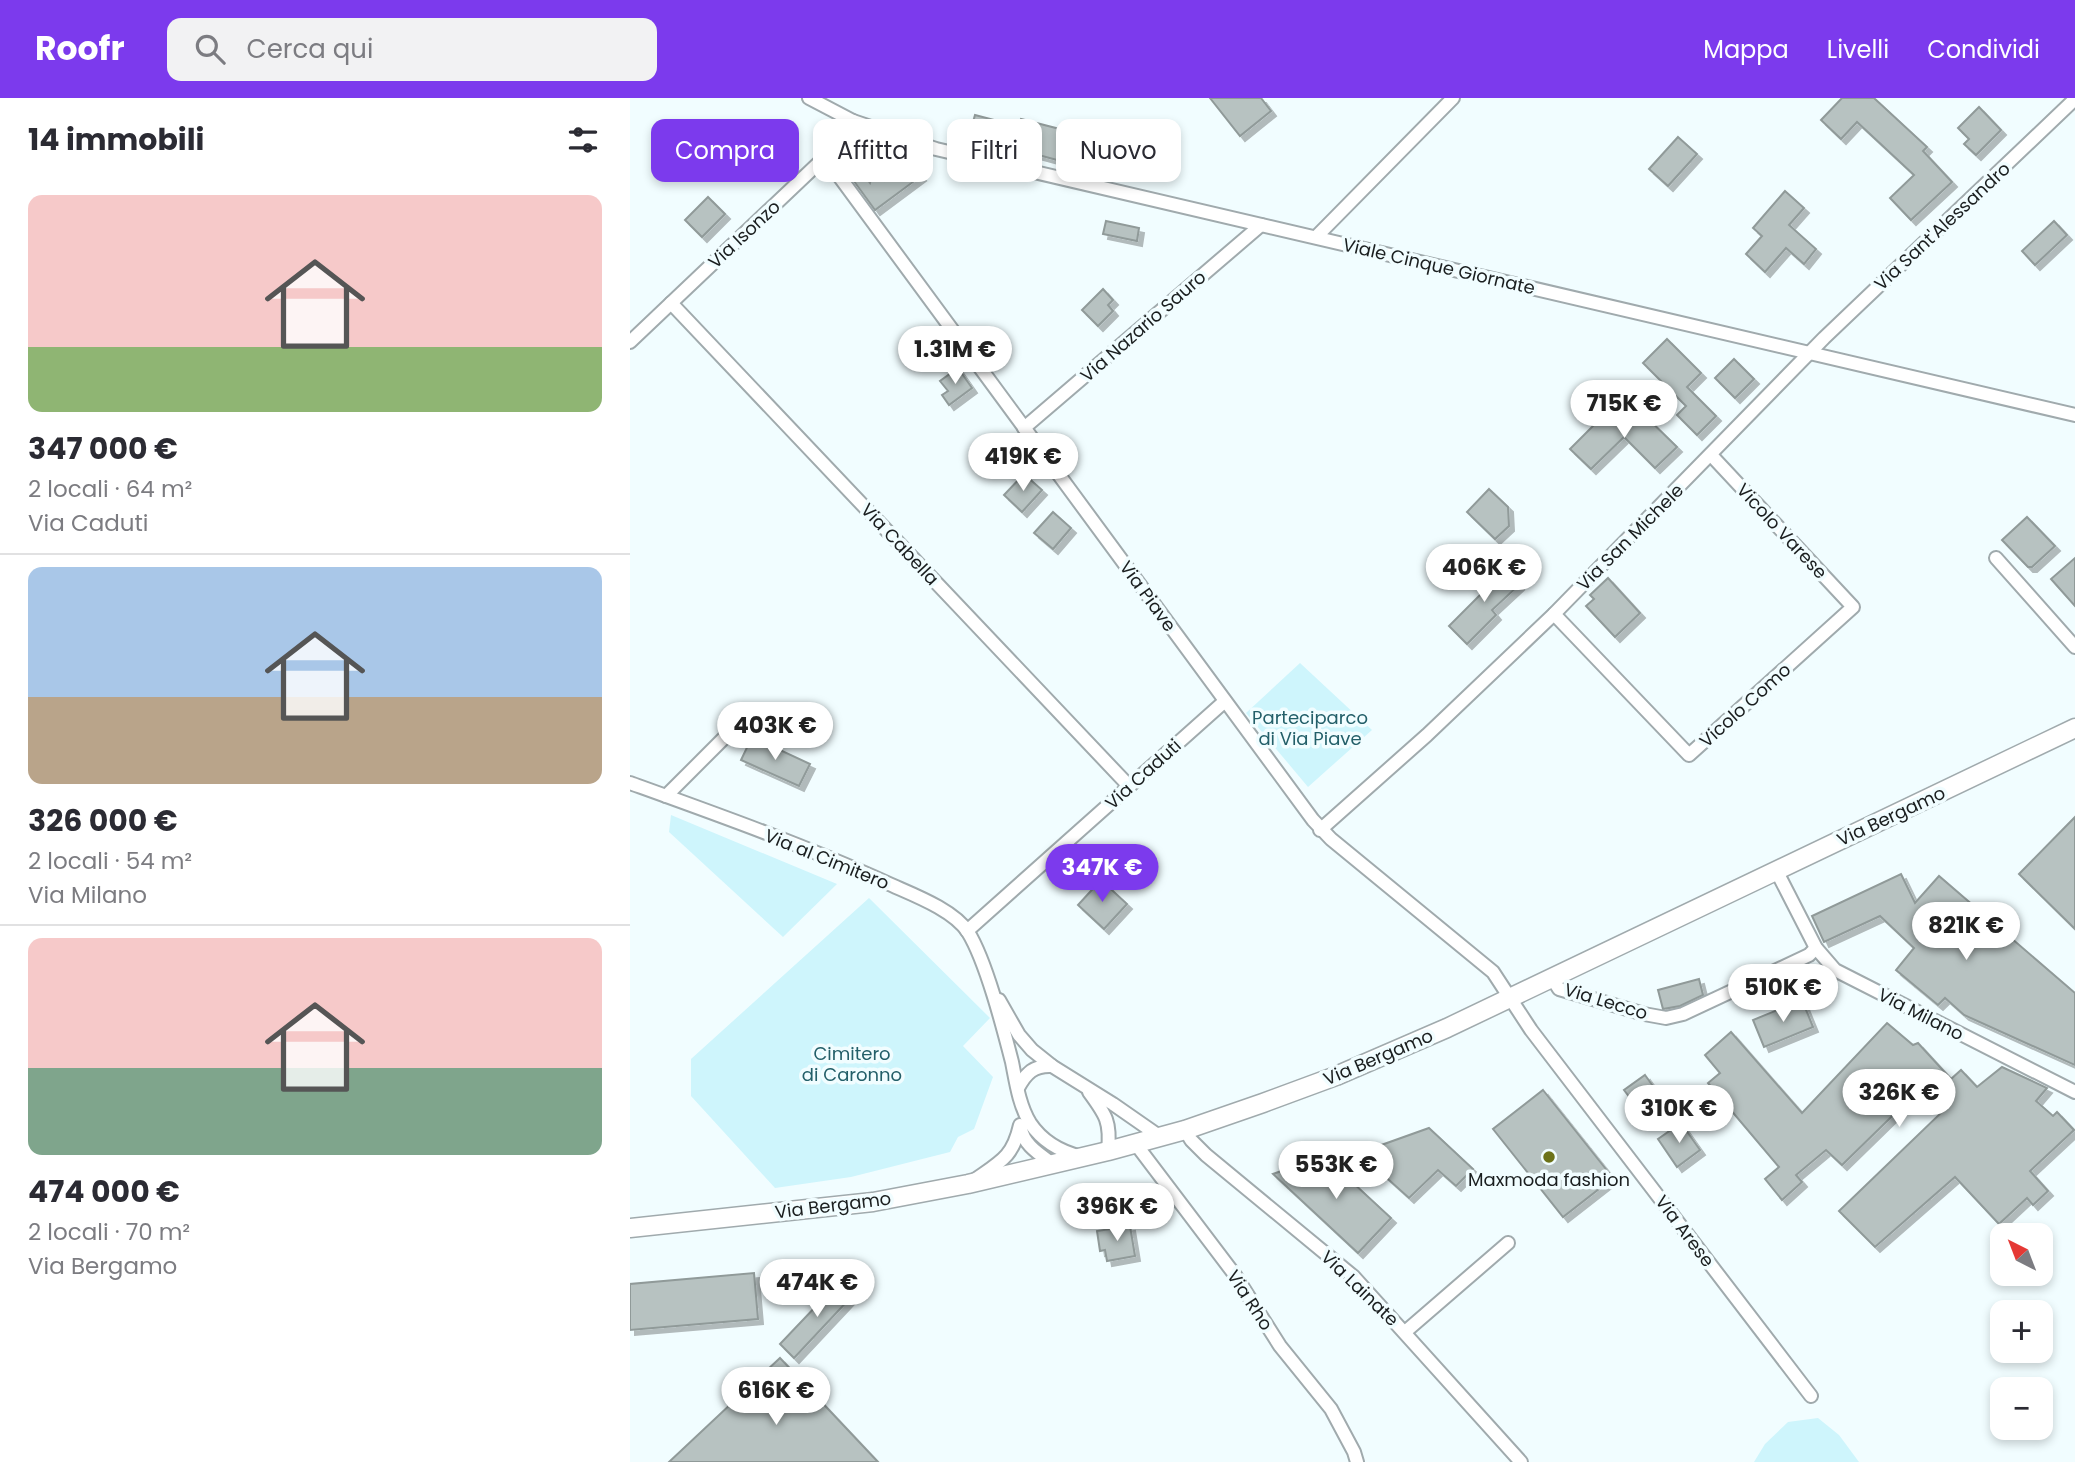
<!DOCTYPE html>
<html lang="it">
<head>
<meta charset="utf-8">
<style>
  :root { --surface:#fff; --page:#f2f2f3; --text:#2b2b33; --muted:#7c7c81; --line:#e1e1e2; --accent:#7c3aed }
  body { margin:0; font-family:Poppins,sans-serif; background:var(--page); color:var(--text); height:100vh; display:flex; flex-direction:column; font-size:26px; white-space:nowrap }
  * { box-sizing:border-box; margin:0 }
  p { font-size:23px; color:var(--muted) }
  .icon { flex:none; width:38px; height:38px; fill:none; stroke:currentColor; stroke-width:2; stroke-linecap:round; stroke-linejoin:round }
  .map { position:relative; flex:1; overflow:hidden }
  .panel { display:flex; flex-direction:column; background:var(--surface); width:630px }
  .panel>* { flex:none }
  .top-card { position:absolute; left:21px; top:21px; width:665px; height:63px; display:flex; gap:14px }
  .needle { width:46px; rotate:318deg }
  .buttons { position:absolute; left:1360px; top:1125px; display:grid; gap:14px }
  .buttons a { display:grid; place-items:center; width:63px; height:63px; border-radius:14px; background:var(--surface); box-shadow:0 4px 10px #0003; font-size:35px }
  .price { position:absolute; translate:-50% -60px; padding:0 16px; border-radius:24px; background:#fff; color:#222; font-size:23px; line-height:46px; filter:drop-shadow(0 2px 4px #0008) }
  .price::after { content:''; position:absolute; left:50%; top:42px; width:21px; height:16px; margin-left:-10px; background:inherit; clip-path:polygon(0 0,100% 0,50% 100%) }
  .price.on { background:var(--accent); color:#fff }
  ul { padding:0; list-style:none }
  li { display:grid; align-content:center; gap:14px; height:371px; padding:0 28px }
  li+li { border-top:2px solid var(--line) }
  li span { display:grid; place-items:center; height:217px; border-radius:14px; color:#555 }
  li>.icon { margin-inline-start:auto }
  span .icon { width:126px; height:126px; fill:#fffc; stroke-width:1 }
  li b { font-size:30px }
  h2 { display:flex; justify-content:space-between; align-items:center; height:84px; padding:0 28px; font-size:30px }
  .chip { padding:0 24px; border-radius:14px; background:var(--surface); box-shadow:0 4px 10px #0003; font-size:24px; line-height:63px }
  .chip.on { background:var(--accent); color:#fff }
  header { display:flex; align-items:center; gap:42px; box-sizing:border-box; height:98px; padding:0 35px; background:var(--accent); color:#fff }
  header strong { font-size:33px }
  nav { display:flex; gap:38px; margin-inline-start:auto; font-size:24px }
  .search { width:490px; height:63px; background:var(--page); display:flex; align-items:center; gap:18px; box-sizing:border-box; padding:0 24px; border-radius:14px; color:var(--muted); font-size:26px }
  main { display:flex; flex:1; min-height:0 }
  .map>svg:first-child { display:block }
</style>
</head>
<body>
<header>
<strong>Roofr</strong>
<div class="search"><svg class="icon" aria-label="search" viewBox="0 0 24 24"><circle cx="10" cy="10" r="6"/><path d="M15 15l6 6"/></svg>Cerca qui</div>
<nav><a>Mappa</a><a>Livelli</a><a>Condividi</a></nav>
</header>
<main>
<section class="panel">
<h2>14 immobili<svg class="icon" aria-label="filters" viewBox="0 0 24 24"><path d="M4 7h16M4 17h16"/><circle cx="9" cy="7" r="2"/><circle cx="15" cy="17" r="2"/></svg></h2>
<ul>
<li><span style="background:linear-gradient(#f6c9c9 70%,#8fb573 0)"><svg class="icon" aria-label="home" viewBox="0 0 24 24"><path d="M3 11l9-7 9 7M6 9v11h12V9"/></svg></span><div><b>347 000 €</b><p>2 locali · 64 m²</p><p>Via Caduti</p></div></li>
<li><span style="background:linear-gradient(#a9c7e8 60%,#b9a48a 0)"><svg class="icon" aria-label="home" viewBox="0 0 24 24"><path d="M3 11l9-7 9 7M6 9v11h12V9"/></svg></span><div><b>326 000 €</b><p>2 locali · 54 m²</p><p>Via Milano</p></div></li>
<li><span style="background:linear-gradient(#f6c9c9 60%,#7fa58c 0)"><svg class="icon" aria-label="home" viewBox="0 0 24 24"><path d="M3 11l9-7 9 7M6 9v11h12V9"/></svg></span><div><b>474 000 €</b><p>2 locali · 70 m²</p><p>Via Bergamo</p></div></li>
</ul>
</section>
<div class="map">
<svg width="1445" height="1364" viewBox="0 0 1445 1364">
  <defs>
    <filter id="shadow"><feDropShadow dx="5" dy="5" stdDeviation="0" flood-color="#0004"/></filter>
  </defs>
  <rect width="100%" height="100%" fill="#f1fdff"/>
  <g fill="#cef5fc">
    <polygon points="670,565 742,632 678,689 616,615"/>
    <polygon points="41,717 207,786 153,839 39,734"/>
    <polygon points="239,800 360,920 333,948 363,979 344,1031 328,1039 320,1054 221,1079 145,1090 61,998 61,961"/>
    <polygon points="1188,1320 1209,1337 1229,1364 1124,1364 1135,1346 1158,1324"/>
  </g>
  <g fill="#b7c2c1" stroke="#909a99" stroke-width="2" filter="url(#shadow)">
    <polygon points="580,0 631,0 641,13 610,38"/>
    <polygon points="1212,0 1244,0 1297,49 1293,53 1322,84 1281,122 1260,100 1284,77 1227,24 1211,41 1191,22"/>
    <polygon points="1349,9 1371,32 1346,57 1334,46 1339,41 1328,30"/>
    <polygon points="345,17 406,33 390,23 391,21 453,37 455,28 489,36 471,68 429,57 427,62 339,38"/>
    <polygon points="1048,39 1067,56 1038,88 1019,71"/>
    <polygon points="248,56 262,59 256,82 279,66 291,78 245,112 221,79 231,72 240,85"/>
    <polygon points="1155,93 1174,110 1159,127 1186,151 1174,166 1156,150 1135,174 1116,156 1132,138 1123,130"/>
    <polygon points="78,99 95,116 72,139 55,122"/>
    <polygon points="476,123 509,130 507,143 473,136"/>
    <polygon points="1424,123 1437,137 1405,167 1392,153"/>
    <polygon points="473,191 483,202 478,207 483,213 468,228 452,212"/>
    <polygon points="1037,241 1071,275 1057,289 1086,318 1067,337 1047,317 1056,308 1013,265"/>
    <polygon points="1104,261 1124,281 1105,300 1085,280"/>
    <polygon points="328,270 342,290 319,307 312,297 318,293 310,283"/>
    <polygon points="1008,311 1047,349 1025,370 994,339 961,371 940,351 976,315 990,329"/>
    <polygon points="394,376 412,392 392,414 374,397"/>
    <polygon points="859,391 878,409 879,428 865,441 837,414"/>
    <polygon points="423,414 441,430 423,451 404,435"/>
    <polygon points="1397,419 1425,448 1402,469 1398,469 1372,442"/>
    <polygon points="1445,460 1445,508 1421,481"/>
    <polygon points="867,465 889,487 862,512 866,517 837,546 819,528 856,491 848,483"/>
    <polygon points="978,480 1010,515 985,539 956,508 964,501 960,497"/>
    <polygon points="122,639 180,666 169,688 111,662"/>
    <polygon points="1445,719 1445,831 1389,776"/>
    <polygon points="1271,776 1285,805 1309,778 1445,895 1445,967 1334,917 1315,900 1308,907 1266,872 1284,850 1250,818 1194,844 1182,818"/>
    <polygon points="471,782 497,806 474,831 448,807"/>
    <polygon points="1069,881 1073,897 1050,908 1033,911 1028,892"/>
    <polygon points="1172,902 1183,929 1134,949 1123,922"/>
    <polygon points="1257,925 1283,947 1288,945 1321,981 1331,972 1347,989 1372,969 1417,990 1406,1003 1423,1018 1427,1014 1444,1032 1400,1073 1418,1093 1403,1107 1397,1100 1369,1126 1325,1079 1245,1149 1209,1113 1313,1013 1292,989 1212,1067 1196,1052 1166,1077 1172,1084 1152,1102 1135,1081 1149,1069 1078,985 1090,975 1075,957 1101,934 1172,1015"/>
    <polygon points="1015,977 1033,1002 1013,1017 994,992"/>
    <polygon points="913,992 983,1080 933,1119 863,1031"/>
    <polygon points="1051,1025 1070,1052 1047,1069 1028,1041"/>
    <polygon points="799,1030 843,1071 826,1088 808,1072 779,1100 729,1055"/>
    <polygon points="694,1058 761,1120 728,1155 643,1076"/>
    <polygon points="500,1128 505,1158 477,1163 475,1152 470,1153 467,1133"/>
    <polygon points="124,1175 128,1221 0,1232 0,1186"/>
    <polygon points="210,1183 224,1196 164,1260 150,1246"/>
    <polygon points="150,1260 248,1364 39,1364"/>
  </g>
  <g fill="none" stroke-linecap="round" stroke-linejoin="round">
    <defs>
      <g id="street">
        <polyline points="179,0 223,23 306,51 1445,317"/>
        <polyline points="195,59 683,722 701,741 863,874 901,932 1181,1298"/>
        <polyline points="686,139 823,0"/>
        <polyline points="41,205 499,688"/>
        <polyline points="0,244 195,59 214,38 223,23"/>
        <polyline points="394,330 631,127"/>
        <polyline points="1366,460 1445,549"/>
        <polyline points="924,516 1059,657 1223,509 1081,357"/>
        <path d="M0 685C86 716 173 747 257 785 281 796 323 811 338 834 356 863 373 929 382 964 386 984 389 1007 400 1025 412 1043 431 1054 452 1059"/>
        <polyline points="36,698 96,638"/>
        <polyline points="690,732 797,637 924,516 1194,240 1445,1"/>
        <polyline points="1146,772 1186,850 1205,872 1445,994"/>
        <polyline points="337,833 595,603"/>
        <polyline points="922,880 929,891 1014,916 1036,920 1053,916 1179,857 1186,850"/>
        <polyline points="369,902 389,937 402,952 422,968 483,1006 529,1038"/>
        <path d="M388 990C396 975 404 967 422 968"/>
        <path d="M459 994C476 1017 481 1024 478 1053"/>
        <path d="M391 1030C393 1047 411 1057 424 1067"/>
        <polyline points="555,1032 561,1042 576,1057 724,1179 891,1364"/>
        <polyline points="505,1045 605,1177 650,1248 701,1311 724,1354 727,1364"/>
        <path d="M346 1081C372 1063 383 1058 390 1027"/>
        <polyline points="775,1234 878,1145"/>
      </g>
      <polyline id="primary" points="0,1130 243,1104 338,1086 478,1053 555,1032 633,1005 706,978 817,930 1445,630"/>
    </defs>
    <use href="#street" stroke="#a0aaad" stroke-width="16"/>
    <use href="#primary" stroke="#a0aaad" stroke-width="21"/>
    <use href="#street" stroke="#fff" stroke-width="12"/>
    <use href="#primary" stroke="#fff" stroke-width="18"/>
  </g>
  <circle fill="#6c7219" stroke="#f1fdff" stroke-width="2.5" cx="919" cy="1059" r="7"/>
  <g text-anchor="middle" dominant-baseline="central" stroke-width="7" stroke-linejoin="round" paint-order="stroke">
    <g font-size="18" fill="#1a1e1f" stroke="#f1fdff">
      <text transform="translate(1312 128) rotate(-43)">Via Sant'Alessandro</text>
      <text transform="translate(114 136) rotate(-43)">Via Isonzo</text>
      <text transform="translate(809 168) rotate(13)">Viale Cinque Giornate</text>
      <text transform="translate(513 228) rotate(-41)">Via Nazario Sauro</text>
      <text transform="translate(1152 433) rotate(47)">Vicolo Varese</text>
      <text transform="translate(1000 439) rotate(-45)">Via San Michele</text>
      <text transform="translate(270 446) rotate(47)">Via Cabella</text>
      <text transform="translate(518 498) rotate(54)">Via Piave</text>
      <text transform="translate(1115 607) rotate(-42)">Vicolo Como</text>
      <text transform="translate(513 676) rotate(-42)">Via Caduti</text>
      <text transform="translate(1261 718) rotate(-25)">Via Bergamo</text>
      <text transform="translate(197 761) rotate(22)">Via al Cimitero</text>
      <text transform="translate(976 903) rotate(17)">Via Lecco</text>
      <text transform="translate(1291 916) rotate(27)">Via Milano</text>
      <text transform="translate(748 959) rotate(-23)">Via Bergamo</text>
      <text transform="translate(203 1107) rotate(-7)">Via Bergamo</text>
      <text transform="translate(1055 1133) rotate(53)">Via Arese</text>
      <text transform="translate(730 1190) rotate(44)">Via Lainate</text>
      <text transform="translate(620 1202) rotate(57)">Via Rho</text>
    </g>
    <g font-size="18" fill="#235f69" stroke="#f1fdff">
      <text x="680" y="619">Parteciparco<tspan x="680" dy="21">di Via Piave</tspan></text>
      <text x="222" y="955">Cimitero<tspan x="222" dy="21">di Caronno</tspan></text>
    </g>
    <g font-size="18" fill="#1a1e1f" stroke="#f1fdff">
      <text x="919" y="1081">Maxmoda fashion</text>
    </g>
  </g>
</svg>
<div class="buttons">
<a><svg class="needle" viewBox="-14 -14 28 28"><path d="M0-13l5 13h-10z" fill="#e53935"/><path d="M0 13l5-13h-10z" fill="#7c7c81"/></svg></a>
<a>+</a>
<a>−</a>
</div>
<b class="price" style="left:325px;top:288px">1.31M €</b>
<b class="price" style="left:994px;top:342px">715K €</b>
<b class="price" style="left:393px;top:395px">419K €</b>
<b class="price" style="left:854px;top:506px">406K €</b>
<b class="price" style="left:145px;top:664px">403K €</b>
<b class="price on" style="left:472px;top:806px">347K €</b>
<b class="price" style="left:1336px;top:864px">821K €</b>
<b class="price" style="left:1153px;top:926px">510K €</b>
<b class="price" style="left:1269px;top:1031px">326K €</b>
<b class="price" style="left:1049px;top:1047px">310K €</b>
<b class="price" style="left:706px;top:1103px">553K €</b>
<b class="price" style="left:487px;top:1145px">396K €</b>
<b class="price" style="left:187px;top:1221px">474K €</b>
<b class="price" style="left:146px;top:1329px">616K €</b>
<div class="top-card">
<a class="chip on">Compra</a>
<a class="chip">Affitta</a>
<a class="chip">Filtri</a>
<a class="chip">Nuovo</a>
</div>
</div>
</main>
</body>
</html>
